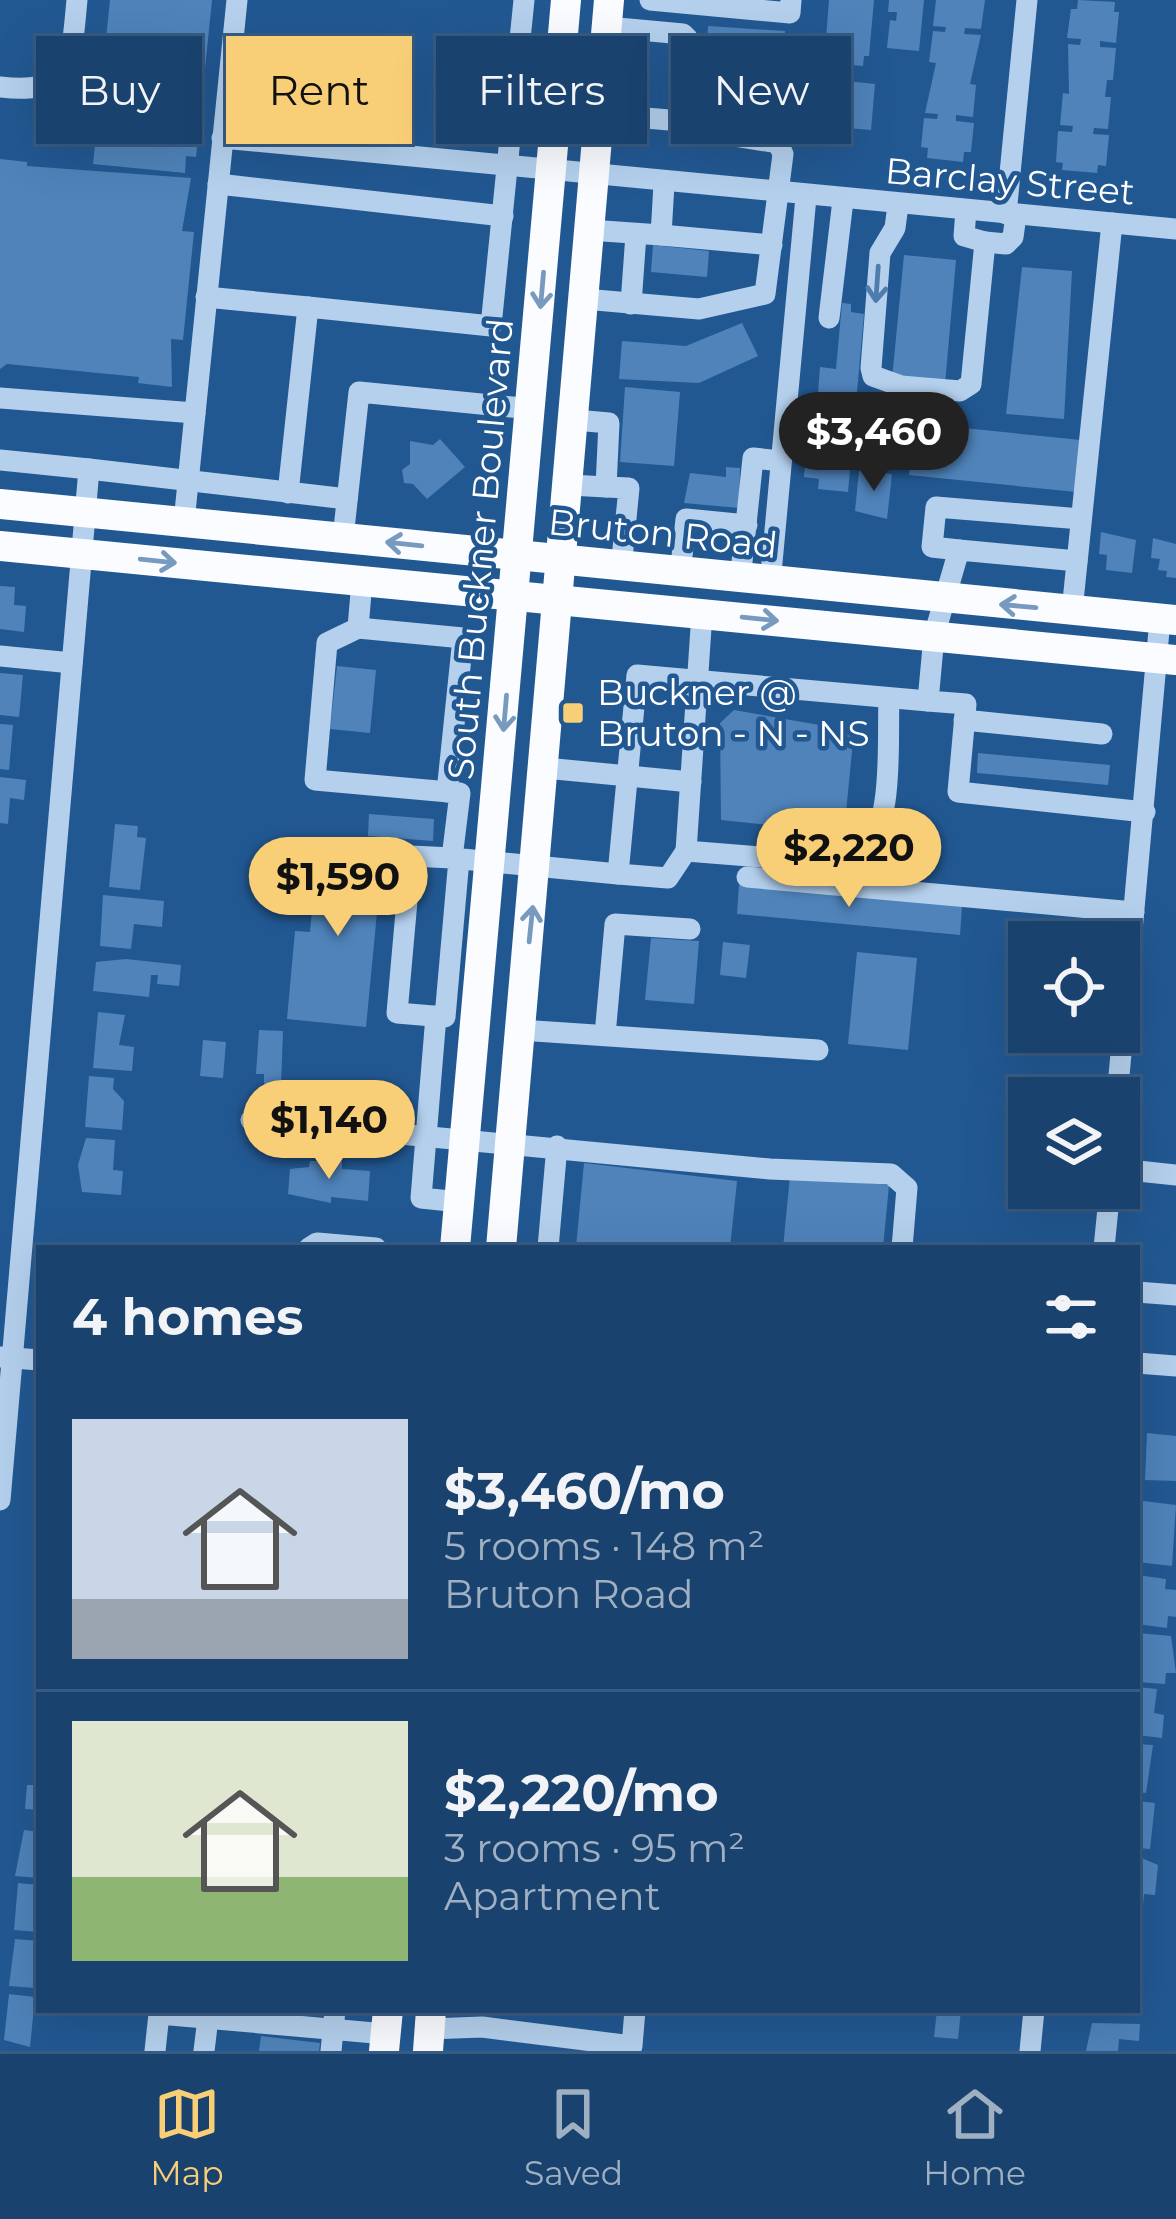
<!DOCTYPE html>
<html lang="en">
<head>
<meta charset="utf-8">
<style>
  :root { --surface:#1a426e; --page:#274d76; --text:#f1f3f6; --muted:#9fb0c2; --line:#385b81; --accent:#f8ce77 }
  body { margin:0; font-family:Montserrat,sans-serif; background:var(--page); color:var(--text); height:100vh; display:flex; flex-direction:column; font-size:45px; white-space:nowrap }
  * { box-sizing:border-box; margin:0 }
  p { font-size:39px; color:var(--muted) }
  .icon { flex:none; width:66px; height:66px; fill:none; stroke:currentColor; stroke-width:2; stroke-linecap:round; stroke-linejoin:round }
  .map { position:relative; flex:1; overflow:hidden }
  .side { position:absolute; left:36px; top:1245px; width:1104px; height:768px; display:flex; flex-direction:column; background:var(--surface); border-radius:0px; box-shadow:0 12px 48px #0002,0 0 0 3px var(--line) }
  .side>* { flex:none }
  .top-card { position:absolute; left:36px; top:36px; width:1104px; height:108px; display:flex; gap:24px }
  .tools { position:absolute; left:1008px; top:921px; display:grid; gap:24px }
  .tools a { display:grid; place-items:center; width:132px; height:132px; border-radius:0px; background:var(--surface); box-shadow:0 12px 48px #0002,0 0 0 3px var(--line); font-size:60px }
  .price { position:absolute; translate:-50% -102px; padding:0 27px; border-radius:42px; background:var(--accent); color:#111; font-size:39px; line-height:78px; filter:drop-shadow(0 3px 6px #0008) }
  .price::after { content:''; position:absolute; left:50%; top:72px; width:36px; height:27px; margin-left:-18px; background:inherit; clip-path:polygon(0 0,100% 0,50% 100%) }
  .price.selected { background:#222; color:#fff }
  ul { padding:0; list-style:none }
  li { display:flex; align-items:center; gap:36px; height:300px; padding:0 36px }
  li+li { border-top:3px solid var(--line) }
  li span { display:grid; place-items:center; flex:none; width:336px; height:240px; border-radius:0px; color:#555 }
  li>.icon { margin-inline-start:auto }
  span .icon { width:144px; height:144px; fill:#fffc; stroke-width:1 }
  li b { font-size:51px }
  h2 { display:flex; justify-content:space-between; align-items:center; height:144px; padding:0 36px; font-size:51px }
  .chip { padding:0 42px; border-radius:0px; background:var(--surface); box-shadow:0 12px 48px #0002,0 0 0 3px var(--line); font-size:42px; line-height:108px }
  .chip.selected { background:var(--accent); color:#111 }
  .menu { display:flex; justify-content:space-around; align-items:center; height:168px; border-top:3px solid var(--line); background:var(--surface); font-size:33px; color:var(--muted) }
  .menu a { display:grid; justify-items:center; gap:6px }
  .menu .selected { color:var(--accent) }
  .map>svg:first-child { display:block }
</style>
</head>
<body>
<div class="map">
<svg width="1176" height="2051" viewBox="0 0 1176 2051">
  <rect width="100%" height="100%" fill="#225892"/>
  <g fill="#4f83ba">
    <polygon points="110,0 212,0 196,157 186,156 185,173 93,164"/>
    <polygon points="829,0 874,0 869,56 864,56 863,66 829,63 830,53 825,52"/>
    <polygon points="889,0 924,0 919,51 887,48 890,20 896,21 897,12 888,12"/>
    <polygon points="936,0 985,0 981,29 965,28 964,34 981,35 970,84 976,85 973,117 956,115 956,121 974,123 971,152 964,152 963,162 927,158 928,148 921,147 924,118 937,119 938,114 925,113 936,63 929,62 933,31 945,32 946,27 933,26"/>
    <polygon points="1078,0 1115,2 1114,12 1119,12 1116,43 1100,41 1100,47 1116,48 1113,80 1107,80 1105,97 1111,97 1108,129 1094,128 1093,134 1109,135 1106,166 1098,165 1097,173 1062,170 1063,163 1056,162 1058,131 1072,132 1073,126 1060,125 1063,93 1069,94 1068,44 1080,45 1081,39 1067,38 1071,9 1077,9"/>
    <polygon points="708,26 785,31 779,123 702,115"/>
    <polygon points="818,78 875,84 871,130 813,125"/>
    <polygon points="0,159 27,162 27,166 191,178 182,231 194,232 183,340 171,339 172,387 138,383 139,377 7,364 0,369"/>
    <polygon points="653,245 709,251 707,277 651,272"/>
    <polygon points="904,255 956,260 945,384 892,379"/>
    <polygon points="1022,267 1072,271 1064,419 1006,414"/>
    <polygon points="842,303 851,304 851,312 864,314 848,492 818,489 819,479 804,477 805,465 813,459 820,367 836,369"/>
    <polygon points="742,323 758,356 699,383 619,379 622,341 686,346"/>
    <polygon points="625,387 680,392 674,466 620,462"/>
    <polygon points="914,423 1081,440 1076,492 909,475"/>
    <polygon points="440,439 465,467 427,499 413,484 404,483 402,470 410,464 410,441 433,445"/>
    <polygon points="726,467 740,468 739,508 684,503 690,473 726,477"/>
    <polygon points="859,471 892,474 887,519 855,511"/>
    <polygon points="1101,532 1136,540 1132,573 1106,570 1107,555 1099,554"/>
    <polygon points="1153,538 1176,544 1176,578 1166,577 1167,571 1158,570 1160,559 1151,558"/>
    <polygon points="0,586 15,587 14,605 26,606 24,632 0,629"/>
    <polygon points="337,666 376,670 370,733 330,729"/>
    <polygon points="0,673 23,675 19,717 0,715"/>
    <polygon points="734,710 854,731 844,833 834,831 832,850 804,848 806,829 721,820 720,723"/>
    <polygon points="0,724 13,725 9,770 0,769"/>
    <polygon points="978,753 1110,765 1108,785 977,773"/>
    <polygon points="0,777 26,780 24,800 10,798 8,824 0,823"/>
    <polygon points="369,814 434,819 433,841 368,836"/>
    <polygon points="115,824 138,826 137,837 146,838 140,890 109,887"/>
    <polygon points="318,844 383,850 366,1027 287,1019 295,931 310,932"/>
    <polygon points="739,884 962,906 960,935 737,914"/>
    <polygon points="103,895 164,901 162,927 134,924 131,949 100,946"/>
    <polygon points="651,938 699,941 694,1004 645,1000"/>
    <polygon points="723,942 750,945 746,978 720,975"/>
    <polygon points="857,952 917,958 908,1050 848,1044"/>
    <polygon points="126,959 181,965 179,986 157,984 158,975 151,975 149,997 93,991 96,962"/>
    <polygon points="98,1012 125,1015 119,1045 134,1047 132,1071 93,1068"/>
    <polygon points="259,1030 283,1031 281,1085 264,1084 264,1074 256,1074"/>
    <polygon points="203,1040 226,1042 223,1078 200,1076"/>
    <polygon points="89,1076 114,1078 113,1089 124,1101 122,1130 85,1127"/>
    <polygon points="86,1138 115,1140 113,1170 123,1171 121,1195 82,1192 78,1165"/>
    <polygon points="310,1161 342,1161 342,1169 370,1171 368,1201 331,1197 331,1203 288,1194 290,1169 309,1167"/>
    <polygon points="584,1163 737,1181 730,1248 576,1247"/>
    <polygon points="790,1176 889,1185 883,1248 783,1248"/>
    <polygon points="1147,1433 1176,1436 1176,1481 1145,1480"/>
    <polygon points="1143,1501 1176,1505 1172,1566 1137,1562"/>
    <polygon points="1137,1575 1166,1579 1165,1589 1176,1590 1176,1617 1168,1616 1167,1628 1137,1624"/>
    <polygon points="1138,1633 1171,1636 1176,1673 1166,1673 1165,1684 1137,1682"/>
    <polygon points="1137,1687 1157,1689 1154,1713 1164,1715 1162,1738 1137,1735"/>
    <polygon points="1137,1744 1153,1745 1146,1793 1137,1792"/>
    <polygon points="36,1762 39,1810 25,1809 27,1785 34,1785"/>
    <polygon points="1137,1801 1155,1803 1150,1849 1137,1848"/>
    <polygon points="24,1830 39,1832 39,1878 15,1876"/>
    <polygon points="1137,1856 1158,1865 1155,1895 1144,1894 1143,1905 1137,1904"/>
    <polygon points="18,1883 39,1885 39,1932 14,1930"/>
    <polygon points="15,1939 39,1941 35,1988 9,1986"/>
    <polygon points="9,1994 35,1997 30,2047 4,2040"/>
    <polygon points="937,2010 961,2010 958,2039 934,2037"/>
    <polygon points="1092,2023 1140,2024 1139,2041 1119,2039 1118,2051 1086,2051"/>
    <polygon points="261,2036 320,2043 319,2051 259,2051"/>
  </g>
  <g fill="none" stroke-linecap="round" stroke-linejoin="round">
    <g stroke="#b4d0ed" stroke-width="21">
      <polyline points="650,0 790,13 791,0"/>
      <path d="M0 87C74 96 71 60 77 0"/>
      <polyline points="599,114 681,121"/>
      <polyline points="222,138 1176,229"/>
      <polyline points="218,184 503,216"/>
      <polyline points="898,205 895,228 880,253 871,368 873,376 901,386 960,391 971,384 985,242 1006,244 1013,237 1016,215"/>
      <polyline points="966,210 964,236 985,242"/>
      <polyline points="1006,214 1027,0"/>
      <polyline points="589,230 661,235 664,184"/>
      <polyline points="661,235 772,245"/>
      <polyline points="206,297 308,307"/>
      <polyline points="584,299 699,309 765,294 783,154 778,143 685,128 680,114 688,39 683,34 607,27"/>
      <polyline points="631,304 636,234"/>
      <polyline points="829,318 843,200"/>
      <polyline points="0,398 195,413"/>
      <polyline points="0,460 89,469"/>
      <polyline points="570,485 606,487 609,423 575,420"/>
      <polyline points="606,487 629,488 621,569"/>
      <polyline points="288,493 308,307 491,326 524,0"/>
      <polyline points="184,522 237,0"/>
      <polyline points="343,538 359,392 532,409"/>
      <polyline points="959,550 932,547 936,507 1081,519"/>
      <polyline points="1077,561 959,550 934,636 928,701 966,704 958,792 1145,812"/>
      <polyline points="680,575 686,519 747,525"/>
      <polyline points="362,581 358,628 327,643 315,780 460,793 452,858 618,874 637,675 928,701"/>
      <polyline points="740,581 753,458 781,461"/>
      <polyline points="770,584 806,197"/>
      <polyline points="1072,611 1112,223"/>
      <path d="M702 613 686 851 860 865C895 820 887 753 889 698"/>
      <polyline points="358,628 463,638 447,792"/>
      <polyline points="0,656 72,663"/>
      <polyline points="964,720 1102,734"/>
      <polyline points="545,768 691,782"/>
      <polyline points="452,858 411,856 397,1013 445,1017 459,859"/>
      <polyline points="618,874 668,878 686,851"/>
      <polyline points="747,877 1134,912"/>
      <polyline points="436,1016 421,1198 460,1202"/>
      <polyline points="520,1030 818,1050"/>
      <polyline points="605,1035 615,924 690,929"/>
      <polyline points="1117,1098 1160,619"/>
      <polyline points="251,1120 770,1169 891,1174 907,1188 902,1248"/>
      <polyline points="1119,1169 1176,1175"/>
      <polyline points="309,1248 317,1243 376,1248"/>
      <polyline points="548,1248 557,1146"/>
      <polyline points="1104,1248 1110,1188"/>
      <polyline points="1137,1292 1176,1295"/>
      <polyline points="1,1357 39,1360"/>
      <polyline points="1137,1363 1176,1366"/>
      <polyline points="0,1500 89,469 347,499"/>
      <polyline points="429,2029 482,2027 632,2046 635,2010"/>
      <polyline points="155,2051 159,2014 386,2034"/>
      <polyline points="204,2051 208,2018"/>
      <polyline points="331,2051 335,2010"/>
      <polyline points="1030,2051 1034,2010"/>
    </g>
    <g stroke="#fafcff" stroke-width="30">
      <polyline points="0,504 1176,620"/>
      <polyline points="0,546 1176,660"/>
      <polyline points="455,1248 566,0"/>
      <polyline points="501,1248 609,0"/>
      <polyline points="384,2051 388,2010"/>
      <polyline points="428,2051 431,2010"/>
    </g>
  </g>
  <defs><path id="oneway-shaft" d="M-6 0H5M1.5-3L5.5 0L1.5 3" fill="none" stroke-width="1.6" stroke-linecap="round" stroke-linejoin="round" transform="scale(3)"/></defs>
  <use stroke="#4e7cad" href="#oneway-shaft" transform="translate(877 284) rotate(94)"/>
  <g stroke="#789abe">
    <use href="#oneway-shaft" transform="translate(542 290) rotate(95)"/>
    <use href="#oneway-shaft" transform="translate(404 544) rotate(-174)"/>
    <use href="#oneway-shaft" transform="translate(158 561) rotate(6)"/>
    <use href="#oneway-shaft" transform="translate(1018 606) rotate(-175)"/>
    <use href="#oneway-shaft" transform="translate(760 619) rotate(6)"/>
    <use href="#oneway-shaft" transform="translate(505 713) rotate(95)"/>
    <use href="#oneway-shaft" transform="translate(531 924) rotate(-84)"/>
  </g>
  <rect fill="#f8ce77" stroke="#225892" stroke-width="4.5" x="561" y="701" width="24" height="24" rx="6"/>
  <g text-anchor="middle" dominant-baseline="central" stroke-width="9" stroke-linejoin="round" paint-order="stroke">
    <g font-size="36" fill="#fff" stroke="#225892">
      <text transform="translate(1010 181) rotate(5)">Barclay Street</text>
      <text transform="translate(663 533) rotate(6)">Bruton Road</text>
      <text transform="translate(480 549) rotate(-85)">South Buckner Boulevard</text>
    </g>
    <g font-size="36" fill="#fff" stroke="#225892" text-anchor="start">
      <text x="597" y="692">Buckner @<tspan x="597" dy="41">Bruton - N - NS</tspan></text>
    </g>
  </g>
</svg>
<div class="tools">
<a><svg class="icon" aria-label="locate" viewBox="0 0 24 24"><circle cx="12" cy="12" r="6"/><path d="M12 2v4M12 18v4M2 12h4M18 12h4"/></svg></a>
<a><svg class="icon" aria-label="layers" viewBox="0 0 24 24"><path d="M12 4l9 5-9 5-9-5zM3 14l9 5 9-5"/></svg></a>
</div>
<b class="price selected" style="left:874px;top:494px">$3,460</b>
<b class="price" style="left:849px;top:910px">$2,220</b>
<b class="price" style="left:338px;top:939px">$1,590</b>
<b class="price" style="left:329px;top:1182px">$1,140</b>
<div class="top-card">
<a class="chip">Buy</a>
<a class="chip selected">Rent</a>
<a class="chip">Filters</a>
<a class="chip">New</a>
</div>
<section class="side">
<h2>4 homes<svg class="icon" aria-label="filters" viewBox="0 0 24 24"><path d="M4 7h16M4 17h16"/><circle cx="9" cy="7" r="2"/><circle cx="15" cy="17" r="2"/></svg></h2>
<ul>
<li><span style="background:linear-gradient(#c9d6e8 75%,#9aa5b1 0)"><svg class="icon" aria-label="home" viewBox="0 0 24 24"><path d="M3 11l9-7 9 7M6 9v11h12V9"/></svg></span><div><b>$3,460/mo</b><p>5 rooms · 148 m²</p><p>Bruton Road</p></div></li>
<li><span style="background:linear-gradient(#dfe7d0 65%,#8fb573 0)"><svg class="icon" aria-label="home" viewBox="0 0 24 24"><path d="M3 11l9-7 9 7M6 9v11h12V9"/></svg></span><div><b>$2,220/mo</b><p>3 rooms · 95 m²</p><p>Apartment</p></div></li>
</ul>
</section>
</div>
<nav class="menu">
<a class="selected"><svg class="icon" aria-label="map" viewBox="0 0 24 24"><path d="M3 6l6-2 6 2 6-2v14l-6 2-6-2-6 2zM9 4v14M15 6v14"/></svg>Map</a>
<a><svg class="icon" aria-label="saved" viewBox="0 0 24 24"><path d="M7 4h10v16l-5-4-5 4z"/></svg>Saved</a>
<a><svg class="icon" aria-label="home" viewBox="0 0 24 24"><path d="M3 11l9-7 9 7M6 9v11h12V9"/></svg>Home</a>
</nav>
</body>
</html>
